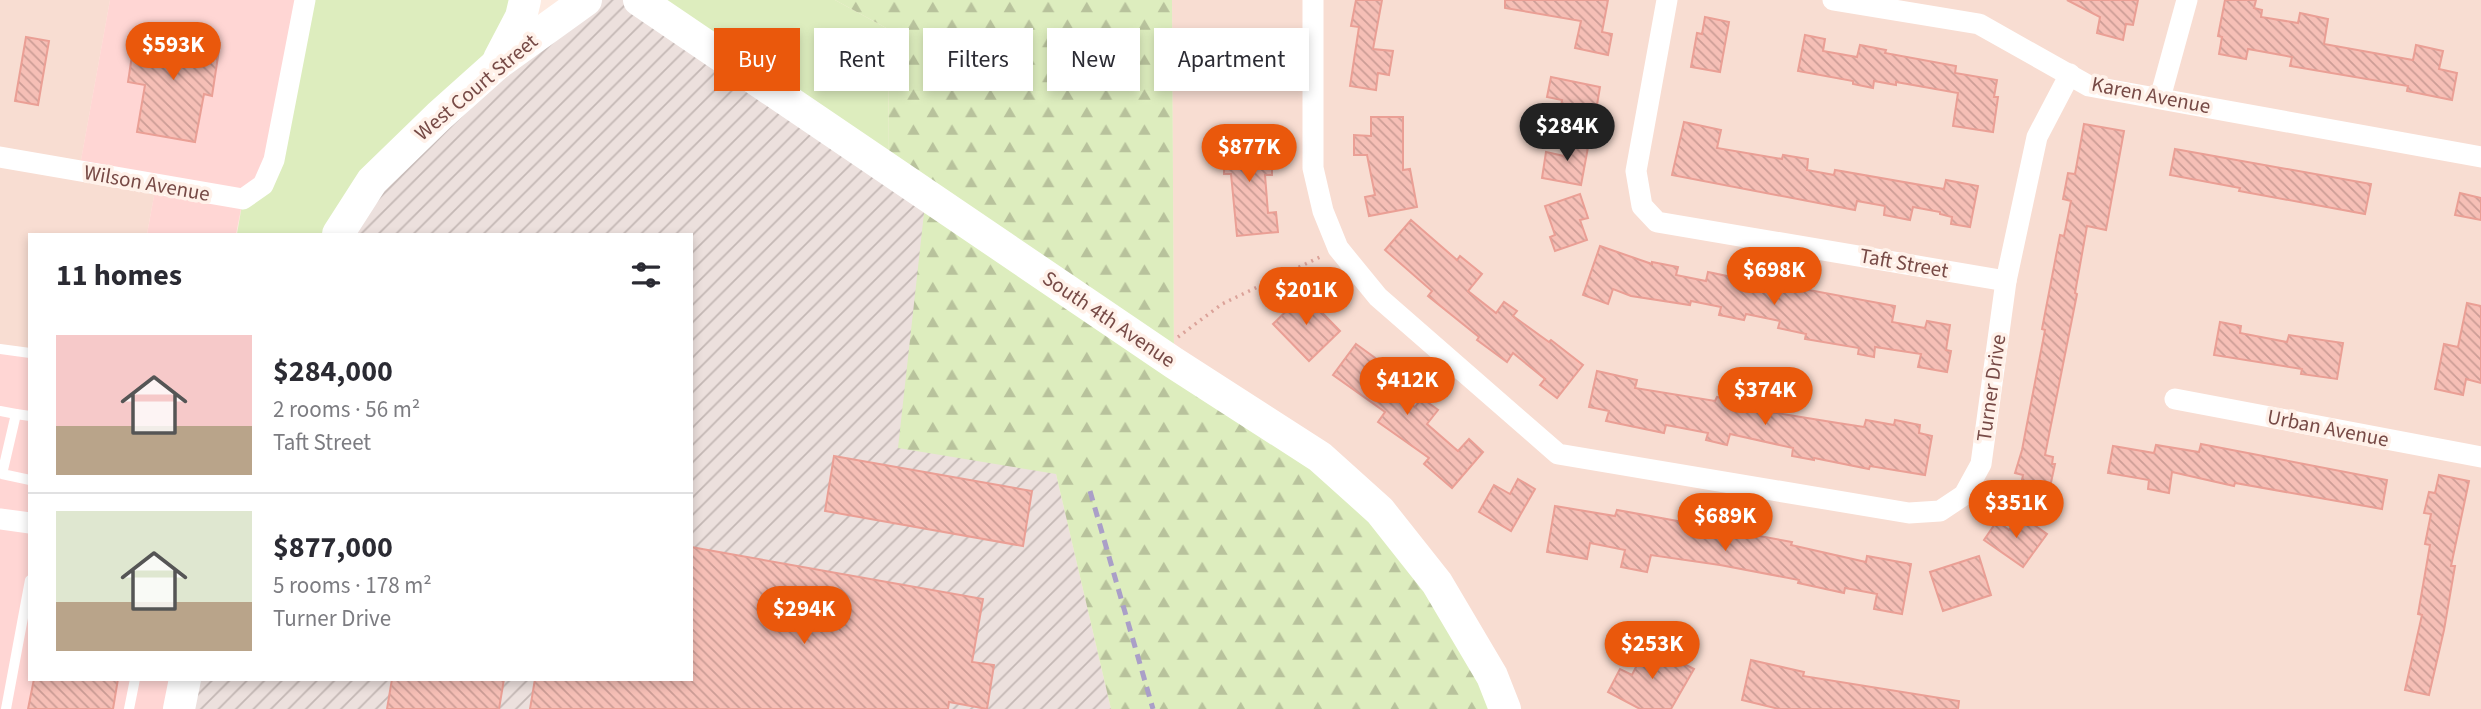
<!DOCTYPE html>
<html lang="en">
<head>
<meta charset="utf-8">
<style>
  :root { --surface:#fff; --page:#f7f7f7; --text:#2b2b33; --muted:#7c7c81; --line:#e1e1e2; --accent:#ea580c }
  body { margin:0; font-family:"Source Sans 3",sans-serif; background:var(--page); color:var(--text); height:100vh; display:flex; flex-direction:column; font-size:26px; white-space:nowrap }
  * { box-sizing:border-box; margin:0 }
  p { font-size:23px; color:var(--muted) }
  .icon { flex:none; width:38px; height:38px; fill:none; stroke:currentColor; stroke-width:2; stroke-linecap:round; stroke-linejoin:round }
  .map { position:relative; flex:1; overflow:hidden }
  .sheet { position:absolute; left:28px; top:233px; width:665px; height:448px; display:flex; flex-direction:column; background:var(--surface); border-radius:0px; box-shadow:0 4px 10px #0003 }
  .sheet>* { flex:none }
  .hud { position:absolute; left:714px; top:28px; width:665px; height:63px; display:flex; gap:14px }
  .price { position:absolute; translate:-50% -60px; padding:0 16px; border-radius:24px; background:var(--accent); color:#fff; font-size:23px; line-height:46px; filter:drop-shadow(0 2px 4px #0008) }
  .price::after { content:''; position:absolute; left:50%; top:42px; width:21px; height:16px; margin-left:-10px; background:inherit; clip-path:polygon(0 0,100% 0,50% 100%) }
  .price.selected { background:#222; color:#fff }
  ul { padding:0; list-style:none }
  li { display:flex; align-items:center; gap:21px; height:175px; padding:0 28px }
  li+li { border-top:2px solid var(--line) }
  li span { display:grid; place-items:center; flex:none; width:196px; height:140px; border-radius:0px; color:#555 }
  li>.icon { margin-inline-start:auto }
  span .icon { width:84px; height:84px; fill:#fffc; stroke-width:1 }
  li b { font-size:30px }
  h2 { display:flex; justify-content:space-between; align-items:center; height:84px; padding:0 28px; font-size:30px }
  .tag { padding:0 24px; border-radius:0px; background:var(--surface); box-shadow:0 4px 10px #0003; font-size:24px; line-height:63px }
  .tag.selected { background:var(--accent); color:#fff }
  .map>svg:first-child { display:block }
</style>
</head>
<body>
<div class="map">
<svg width="2481" height="709" viewBox="0 0 2481 709">
  <defs>
    <pattern id="industrial-furrows" width="10" height="10" patternUnits="userSpaceOnUse" patternTransform="scale(1.75)"><rect width="10" height="10" fill="#ece0dd"/><path d="M-1 1l2-2M0 10L10 0M9 11l2-2" fill="none" stroke="#c4b8b5"/></pattern>
    <pattern id="forest-firs" width="22" height="20" patternUnits="userSpaceOnUse" patternTransform="scale(1.75)"><rect width="22" height="20" fill="#ddedbe"/><path d="M5 1l3.5 6h-7zM16 11l3.5 6h-7z" fill="#b8c29c"/></pattern>
    <pattern id="building-back-hatch" width="6" height="6" patternUnits="userSpaceOnUse" patternTransform="scale(1.75)"><rect width="6" height="6" fill="#f6bfb6"/><path d="M-1 5l2 2M0 0l6 6M5-1l2 2" fill="none" stroke="#cc9d96"/></pattern>
  </defs>
  <rect width="100%" height="100%" fill="#feebe1"/>
  <g fill="#f8ddd2">
    <polygon points="0,0 110,0 79,171 156,185 147,234 30,234 30,353 0,349"/>
    <polygon points="1172,0 2481,0 2481,709 1505,709 1174,363"/>
  </g>
  <g fill="#ffd6d4">
    <polygon points="110,0 305,0 274,160 243,199 236,234 147,234 156,185 79,171"/>
    <polygon points="0,349 30,353 30,679 185,679 179,709 0,709"/>
  </g>
  <polygon fill="url(#industrial-furrows)" points="586,0 639,0 926,195 1056,474 1111,709 179,709 185,679 691,679 691,234 338,234 372,181"/>
  <g fill="#ddedbe">
    <polygon points="305,0 525,0 521,17 338,234 237,234 243,199 263,185"/>
    <polygon points="639,0 835,0 888,29 889,170"/>
  </g>
  <polygon fill="url(#forest-firs)" points="835,0 1172,0 1174,363 1380,511 1505,709 1111,709 1056,474 898,448 926,195 889,170 888,29"/>
  <g fill="url(#building-back-hatch)" stroke="#ea9f95" stroke-width="2">
    <polygon points="1356,0 1382,0 1373,49 1393,51 1389,75 1378,73 1376,90 1350,86 1359,27 1351,26"/>
    <polygon points="1505,0 1608,0 1602,32 1612,34 1608,55 1575,48 1581,21 1505,8"/>
    <polygon points="2067,0 2138,0 2133,25 2126,24 2123,40 2097,33 2100,17"/>
    <polygon points="2225,0 2256,0 2254,8 2262,10 2261,17 2298,23 2300,13 2328,19 2324,44 2413,60 2416,45 2443,51 2439,69 2457,73 2452,100 2407,91 2408,86 2290,66 2292,57 2248,49 2246,59 2219,54 2222,37 2218,36"/>
    <polygon points="1705,17 1729,22 1720,72 1691,67 1697,33 1702,34"/>
    <polygon points="136,29 220,43 212,96 204,94 195,142 137,132 145,85 128,82"/>
    <polygon points="1805,35 1825,39 1823,51 1857,57 1860,45 1886,50 1885,53 1956,66 1955,73 1997,80 1994,97 1998,97 1993,132 1953,126 1958,93 1896,82 1896,85 1874,81 1873,88 1853,84 1853,81 1798,71"/>
    <polygon points="26,37 49,41 38,105 15,101"/>
    <polygon points="1551,77 1600,87 1596,111 1586,110 1583,129 1558,124 1562,100 1547,97"/>
    <polygon points="1371,117 1403,117 1403,170 1410,169 1417,207 1369,216 1365,197 1375,195 1367,155 1354,155 1354,135 1371,136"/>
    <polygon points="1684,122 1721,130 1717,148 1782,159 1783,155 1808,159 1807,170 1834,175 1835,170 1944,189 1946,180 1978,186 1970,227 1951,224 1952,217 1940,214 1940,212 1913,207 1910,220 1884,215 1885,206 1857,201 1855,210 1672,175"/>
    <polygon points="2084,124 2124,131 2106,230 2087,226 2075,293 2077,294 2045,455 2053,457 2052,464 2055,464 2047,501 2019,495 2023,475 2015,473 2022,450 2045,330 2042,329 2060,235 2064,236 2071,201 2063,199 2068,173 2075,174"/>
    <polygon points="1225,133 1259,134 1258,153 1272,153 1272,175 1265,175 1268,213 1276,212 1278,232 1237,236 1231,174 1224,174"/>
    <polygon points="1567,138 1589,142 1581,185 1542,178 1546,152 1564,156"/>
    <polygon points="2175,149 2371,184 2365,214 2239,191 2240,188 2170,175"/>
    <polygon points="2460,193 2481,198 2481,220 2455,215"/>
    <polygon points="1580,194 1588,218 1580,220 1587,240 1555,251 1550,237 1555,235 1545,206"/>
    <polygon points="1411,220 1457,260 1460,256 1482,274 1468,291 1496,313 1504,302 1517,311 1513,316 1549,342 1551,340 1583,365 1557,398 1540,385 1545,379 1513,353 1507,362 1477,340 1479,337 1428,296 1432,291 1385,250"/>
    <polygon points="1600,246 1652,264 1652,262 1678,267 1676,275 1706,281 1708,272 1760,283 1761,281 1895,306 1892,322 1925,328 1927,321 1950,325 1946,350 1951,351 1947,372 1918,367 1921,354 1875,347 1874,357 1858,354 1859,348 1805,339 1806,334 1778,328 1780,321 1746,314 1744,320 1719,315 1721,307 1691,301 1690,305 1631,296 1613,289 1608,304 1583,295"/>
    <polygon points="1304,294 1340,331 1309,361 1273,324"/>
    <polygon points="2467,303 2481,306 2481,383 2466,379 2463,395 2435,389 2444,344 2458,347"/>
    <polygon points="2220,322 2241,326 2240,333 2287,342 2289,335 2343,343 2337,379 2301,374 2302,369 2214,355"/>
    <polygon points="1356,344 1389,368 1379,381 1415,407 1422,398 1438,410 1427,424 1458,451 1469,439 1483,452 1452,488 1424,464 1429,458 1378,422 1385,412 1333,375"/>
    <polygon points="1597,371 1637,380 1635,388 1715,401 1717,397 1759,406 1758,410 1838,423 1864,427 1866,420 1894,425 1895,420 1920,425 1919,433 1932,436 1925,475 1870,466 1869,469 1814,458 1814,460 1792,456 1793,448 1730,434 1727,445 1706,440 1708,433 1666,425 1664,433 1606,421 1609,411 1589,407"/>
    <polygon points="2201,444 2387,480 2382,509 2235,483 2234,486 2172,472 2169,493 2148,489 2149,480 2108,473 2113,446 2154,453 2156,445 2199,452"/>
    <polygon points="834,456 1032,491 1023,546 825,511"/>
    <polygon points="2439,475 2469,481 2451,566 2455,566 2444,630 2429,695 2405,690 2422,615 2418,614 2430,545 2425,544 2431,514 2424,513 2429,492 2435,493"/>
    <polygon points="1518,479 1535,489 1511,531 1479,512 1494,485 1510,494"/>
    <polygon points="1555,506 1615,516 1617,510 1792,542 1791,545 1866,562 1867,556 1911,564 1902,614 1874,609 1877,594 1845,588 1844,593 1798,583 1799,580 1720,565 1651,555 1647,572 1621,567 1625,550 1590,543 1587,559 1547,552"/>
    <polygon points="2020,515 2047,534 2023,567 1984,540 1997,521 2009,530"/>
    <polygon points="691,547 983,599 972,662 994,665 987,709 949,702 948,709 530,709 535,679 691,679"/>
    <polygon points="1979,556 1991,595 1943,611 1930,572"/>
    <polygon points="1647,645 1694,669 1671,709 1640,709 1608,692 1620,669 1632,675"/>
    <polygon points="1751,660 1804,672 1803,676 1959,701 1958,709 1779,709 1742,700"/>
    <polygon points="34,679 118,679 113,709 28,709"/>
    <polygon points="392,679 504,679 499,709 387,709"/>
  </g>
  <g fill="none" stroke-linecap="round" stroke-linejoin="round">
    <polyline stroke="#dba299" stroke-width="3.5" stroke-dasharray="2 5" stroke-linecap="butt" points="1178,337 1222,304 1320,257"/>
    <g stroke="#fff" stroke-width="10">
      <polyline points="0,349 30,353"/>
      <polyline points="0,411 16,414"/>
      <polyline points="30,416 16,414 2,474 30,480"/>
      <polyline points="6,709 30,580"/>
      <polyline points="129,709 135,679"/>
    </g>
    <g stroke="#fff" stroke-width="21">
      <polyline points="1313,0 1313,168 1323,211 1338,248 1378,297 1558,454 1909,513 1940,511 1964,495 1981,464 2006,281 2037,137 2070,74"/>
      <polyline points="1667,0 1636,171 1642,206 1657,222 2006,281"/>
      <polyline points="1833,0 1979,24 2089,86 2481,157"/>
      <polyline points="2160,98 2187,0"/>
      <polyline points="0,157 243,199 263,185 274,160 305,0"/>
      <polyline points="2175,399 2481,457"/>
      <polyline points="0,519 30,523"/>
    </g>
    <g stroke="#fff" stroke-width="32">
      <polyline points="639,0 1174,363 1320,457 1380,511 1437,583 1492,676 1505,709"/>
      <polyline points="499,59 521,17 525,0"/>
      <polyline points="338,234 372,181 439,116 496,65 586,0"/>
      <polyline points="179,709 185,679"/>
    </g>
    <polyline stroke="#aa9fc8" stroke-width="5" stroke-dasharray="10 7" stroke-linecap="butt" points="1090,491 1153,709"/>
  </g>
  <g text-anchor="middle" dominant-baseline="central" stroke-width="7" stroke-linejoin="round" paint-order="stroke">
    <g font-size="21" fill="#774a46" stroke="#fff1e9">
      <text transform="translate(476 87) rotate(-40)">West Court Street</text>
      <text transform="translate(2151 95) rotate(11)">Karen Avenue</text>
      <text transform="translate(147 183) rotate(10)">Wilson Avenue</text>
      <text transform="translate(1904 263) rotate(10)">Taft Street</text>
      <text transform="translate(1109 319) rotate(34)">South 4th Avenue</text>
      <text transform="translate(1991 388) rotate(-82)">Turner Drive</text>
      <text transform="translate(2328 428) rotate(11)">Urban Avenue</text>
    </g>
  </g>
</svg>
<b class="price" style="left:173px;top:82px">$593K</b>
<b class="price selected" style="left:1567px;top:163px">$284K</b>
<b class="price" style="left:1249px;top:184px">$877K</b>
<b class="price" style="left:1774px;top:307px">$698K</b>
<b class="price" style="left:1306px;top:327px">$201K</b>
<b class="price" style="left:1407px;top:417px">$412K</b>
<b class="price" style="left:1765px;top:427px">$374K</b>
<b class="price" style="left:2016px;top:540px">$351K</b>
<b class="price" style="left:1725px;top:553px">$689K</b>
<b class="price" style="left:804px;top:646px">$294K</b>
<b class="price" style="left:1652px;top:681px">$253K</b>
<div class="hud">
<a class="tag selected">Buy</a>
<a class="tag">Rent</a>
<a class="tag">Filters</a>
<a class="tag">New</a>
<a class="tag">Apartment</a>
</div>
<section class="sheet">
<h2>11 homes<svg class="icon" aria-label="filters" viewBox="0 0 24 24"><path d="M4 7h16M4 17h16"/><circle cx="9" cy="7" r="2"/><circle cx="15" cy="17" r="2"/></svg></h2>
<ul>
<li><span style="background:linear-gradient(#f6c9c9 65%,#b9a48a 0)"><svg class="icon" aria-label="home" viewBox="0 0 24 24"><path d="M3 11l9-7 9 7M6 9v11h12V9"/></svg></span><div><b>$284,000</b><p>2 rooms · 56 m²</p><p>Taft Street</p></div></li>
<li><span style="background:linear-gradient(#dfe7d0 65%,#b9a48a 0)"><svg class="icon" aria-label="home" viewBox="0 0 24 24"><path d="M3 11l9-7 9 7M6 9v11h12V9"/></svg></span><div><b>$877,000</b><p>5 rooms · 178 m²</p><p>Turner Drive</p></div></li>
</ul>
</section>
</div>
</body>
</html>
